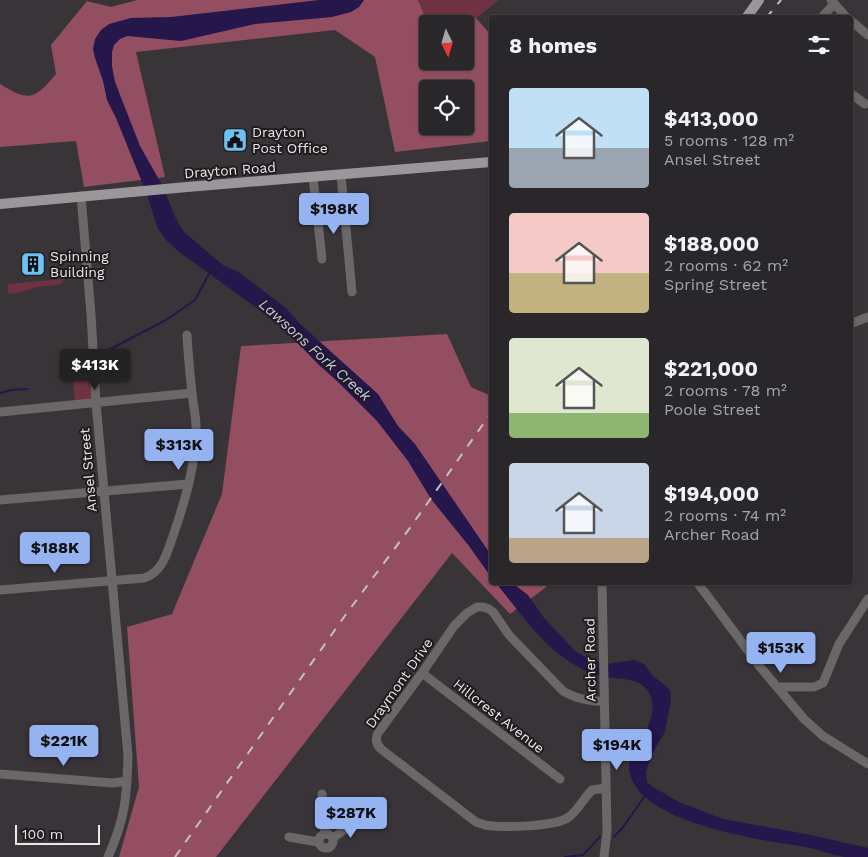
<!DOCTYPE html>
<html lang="en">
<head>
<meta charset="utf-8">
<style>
  :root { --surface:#2a272a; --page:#363336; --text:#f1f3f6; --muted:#a5a5a8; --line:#464447; --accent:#95b2f1 }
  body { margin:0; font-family:"Work Sans",sans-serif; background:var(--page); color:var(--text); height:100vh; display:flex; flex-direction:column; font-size:19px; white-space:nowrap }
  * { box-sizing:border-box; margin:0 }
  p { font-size:16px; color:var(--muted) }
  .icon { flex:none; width:28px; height:28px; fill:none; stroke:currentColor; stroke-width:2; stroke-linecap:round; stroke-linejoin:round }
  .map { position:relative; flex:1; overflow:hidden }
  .sheet { position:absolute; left:489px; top:15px; width:364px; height:570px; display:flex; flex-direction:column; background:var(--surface); border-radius:5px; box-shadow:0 1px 4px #0004,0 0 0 1px var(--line) }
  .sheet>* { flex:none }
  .needle { width:32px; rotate:175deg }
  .fabs { position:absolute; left:419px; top:15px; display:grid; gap:10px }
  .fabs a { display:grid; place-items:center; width:55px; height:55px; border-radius:5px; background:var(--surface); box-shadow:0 1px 4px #0004,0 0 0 1px var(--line); font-size:25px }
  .scale { position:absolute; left:15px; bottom:12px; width:85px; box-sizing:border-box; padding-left:5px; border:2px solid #e9e7e9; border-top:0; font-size:14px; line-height:18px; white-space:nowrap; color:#e9e7e9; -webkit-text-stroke:4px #1e1c1e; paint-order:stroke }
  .price { position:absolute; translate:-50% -42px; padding:0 11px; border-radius:5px; background:var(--accent); color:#111; font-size:16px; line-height:32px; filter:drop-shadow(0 1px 2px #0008) }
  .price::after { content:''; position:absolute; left:50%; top:30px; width:15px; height:11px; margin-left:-8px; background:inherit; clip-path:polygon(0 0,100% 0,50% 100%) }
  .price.on { background:#222; color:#fff }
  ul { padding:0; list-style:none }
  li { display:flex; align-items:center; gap:15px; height:125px; padding:0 20px }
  li span { display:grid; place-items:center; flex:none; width:140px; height:100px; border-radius:5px; color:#555 }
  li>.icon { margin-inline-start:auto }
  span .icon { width:60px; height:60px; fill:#fffc; stroke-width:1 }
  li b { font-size:21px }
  h2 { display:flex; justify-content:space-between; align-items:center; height:60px; padding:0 20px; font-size:21px }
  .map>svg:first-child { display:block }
</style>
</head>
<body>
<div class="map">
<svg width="868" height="857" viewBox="0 0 868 857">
  <rect width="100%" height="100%" fill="#383438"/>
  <g fill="#6f3243">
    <polygon points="418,0 499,0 476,18 448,24 428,24"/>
    <polygon points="64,279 62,283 57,285 36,287 18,293 8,294 8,284"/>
    <polygon points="91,379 92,396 88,400 75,401 73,381"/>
  </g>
  <g fill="#934f61" fill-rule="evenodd">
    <path d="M137 0H418L428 24V61H465V24H448L476 18 491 35V141L395 152 375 57 335 30 136 52 165 177 84 187 76 141 0 147V84C29 102 34 100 56 74L51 45 87 1 111 7ZM428 89H465V126H428Z"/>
    <polygon points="447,334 471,387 491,396 491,582 550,583 545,588 510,614 452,553 216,857 119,857 139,787 127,627 172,614 222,494 241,346"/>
  </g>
  <g fill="#25164b">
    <polygon points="319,0 364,0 359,7 351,12 332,17 255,24 181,41 127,36 120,39 114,45 112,52 112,66 115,82 140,146 162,185 176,219 184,232 223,265 240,273 286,308 299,323 378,394 398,426 415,444 491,555 491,577 469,546 431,499 408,461 377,421 337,381 319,365 279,324 178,251 167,241 158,229 146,192 116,118 107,100 103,81 95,58 93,49 95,39 101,30 109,24 131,18 171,17"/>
    <path d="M496 583H512L528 595 544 618 575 651 587 658 606 664 634 660 644 664 653 676 666 686 670 691 671 699 665 732 652 754 646 772 647 782 653 787 679 802 723 819 806 834 868 848V857C861 857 853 857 845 857 832 855 818 849 805 847 763 840 630 823 629 766 629 759 635 753 639 746 647 731 660 705 647 690 636 676 617 680 601 676 592 674 585 671 577 666 542 647 520 612 496 583Z"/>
  </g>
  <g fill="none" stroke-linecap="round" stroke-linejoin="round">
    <g stroke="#25164b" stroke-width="2">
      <polyline points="101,354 166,320 195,300 210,272"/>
      <polyline points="65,376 85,364"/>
      <polyline points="0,393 11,390 27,389"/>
      <polyline points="614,837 624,826 644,797"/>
      <polyline points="565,857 583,855 600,837"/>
    </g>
    <g stroke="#696768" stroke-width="9">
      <polyline points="831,0 847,18"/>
      <polyline points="821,18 834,4"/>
      <polyline points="850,20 868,35"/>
      <polyline points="850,93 865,104"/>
      <polyline points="341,175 352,292"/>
      <polyline points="313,177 322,259"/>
      <path d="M81 196 91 314 96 403 128 756C127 797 125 819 108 857"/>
      <polyline points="850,324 868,317"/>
      <polyline points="0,412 192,393"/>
      <polyline points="0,500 188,484"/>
      <polyline points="602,582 607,831 604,857"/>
      <polyline points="697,582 761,668 804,719 823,736 868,764"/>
      <path d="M0 590 144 578C163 572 167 552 173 536 185 501 196 465 196 427 196 416 193 404 192 393 190 374 188 354 187 335"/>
      <polyline points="422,673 560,779"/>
      <polyline points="777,687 814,687 823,683 839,644 868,599"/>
      <path d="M604 701C591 702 574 698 563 691L509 635 493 612 489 609 483 607H477L467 613 454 626 422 673 378 733C375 739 376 744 381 749L476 822 485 825C503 828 555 827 569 817 578 810 584 798 592 790L606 788"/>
      <polyline points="0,774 113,783 127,781"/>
      <polyline points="322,794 325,834"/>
      <circle cx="326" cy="841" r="7"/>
      <polyline points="289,837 318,842"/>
      <polyline points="333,838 356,821"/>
    </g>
    <g stroke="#9b9699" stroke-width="10">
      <polyline points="746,18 759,0"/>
      <polyline points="0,204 187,187 491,162"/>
    </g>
    <g stroke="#c2c0c2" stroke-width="2" stroke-dasharray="9 9" stroke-linecap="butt">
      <polyline points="766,18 781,0"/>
      <polyline points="175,857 344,617 412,525 491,413"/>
    </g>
  </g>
  <defs>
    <symbol id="civic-square" viewBox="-11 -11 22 22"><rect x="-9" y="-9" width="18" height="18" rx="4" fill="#6ec2f3" stroke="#1e1c1e"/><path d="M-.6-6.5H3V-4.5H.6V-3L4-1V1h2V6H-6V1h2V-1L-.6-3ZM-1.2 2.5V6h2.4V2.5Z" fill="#111"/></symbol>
    <symbol id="building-square" viewBox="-11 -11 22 22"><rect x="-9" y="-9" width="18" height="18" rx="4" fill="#6ec2f3" stroke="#1e1c1e"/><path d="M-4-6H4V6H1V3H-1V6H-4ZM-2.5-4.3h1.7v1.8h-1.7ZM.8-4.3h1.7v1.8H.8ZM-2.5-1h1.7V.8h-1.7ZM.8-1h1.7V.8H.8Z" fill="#111"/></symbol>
  </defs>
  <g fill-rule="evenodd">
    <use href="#civic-square" x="221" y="126" width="28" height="28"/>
    <use href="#building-square" x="19" y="250" width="28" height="28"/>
  </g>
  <g text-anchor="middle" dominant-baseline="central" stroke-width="4" stroke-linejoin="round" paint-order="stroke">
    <g font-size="14" fill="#e9e7e9" stroke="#1e1c1e" text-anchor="start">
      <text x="252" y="132">Drayton<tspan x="252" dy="16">Post Office</tspan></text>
      <text x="50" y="256">Spinning<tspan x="50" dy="16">Building</tspan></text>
    </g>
    <g font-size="14" fill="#e9e7e9" stroke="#1e1c1e">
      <text transform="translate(230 170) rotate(-4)">Drayton Road</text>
      <text transform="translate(88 470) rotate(-95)">Ansel Street</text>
      <text transform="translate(590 660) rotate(-91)">Archer Road</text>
      <text transform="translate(399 683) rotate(-55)">Draymont Drive</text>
      <text transform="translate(499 716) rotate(38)">Hillcrest Avenue</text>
    </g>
    <g font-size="15" font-style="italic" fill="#ccc4f9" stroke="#1e1c1e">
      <text transform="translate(315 350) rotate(42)">Lawsons Fork Creek</text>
    </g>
  </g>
</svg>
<div class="fabs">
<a><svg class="needle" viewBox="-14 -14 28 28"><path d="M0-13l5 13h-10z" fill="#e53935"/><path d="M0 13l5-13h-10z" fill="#a5a5a8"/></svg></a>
<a><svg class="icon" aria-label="locate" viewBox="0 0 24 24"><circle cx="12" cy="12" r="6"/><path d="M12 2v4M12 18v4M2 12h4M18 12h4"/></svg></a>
</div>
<div class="scale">100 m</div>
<b class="price" style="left:334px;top:235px">$198K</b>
<b class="price on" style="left:95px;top:391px">$413K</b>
<b class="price" style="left:179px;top:471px">$313K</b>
<b class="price" style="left:55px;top:574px">$188K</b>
<b class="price" style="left:781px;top:674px">$153K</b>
<b class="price" style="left:64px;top:767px">$221K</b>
<b class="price" style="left:617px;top:771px">$194K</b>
<b class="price" style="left:351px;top:839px">$287K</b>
<section class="sheet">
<h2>8 homes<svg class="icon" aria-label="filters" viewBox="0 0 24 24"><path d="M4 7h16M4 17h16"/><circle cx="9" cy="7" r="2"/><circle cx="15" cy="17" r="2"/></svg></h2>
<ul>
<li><span style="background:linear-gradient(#bfe0f5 60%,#9aa5b1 0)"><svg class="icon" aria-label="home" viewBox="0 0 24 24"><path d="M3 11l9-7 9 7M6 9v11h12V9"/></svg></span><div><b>$413,000</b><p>5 rooms · 128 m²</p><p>Ansel Street</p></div></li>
<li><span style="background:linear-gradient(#f6c9c9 60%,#c2b280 0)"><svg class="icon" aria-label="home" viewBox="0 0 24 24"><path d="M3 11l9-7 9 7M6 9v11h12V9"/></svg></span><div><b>$188,000</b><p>2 rooms · 62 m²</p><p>Spring Street</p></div></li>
<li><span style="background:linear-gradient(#dfe7d0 75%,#8fb573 0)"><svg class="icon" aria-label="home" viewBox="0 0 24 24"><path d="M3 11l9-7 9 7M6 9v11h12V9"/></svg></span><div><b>$221,000</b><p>2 rooms · 78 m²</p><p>Poole Street</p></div></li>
<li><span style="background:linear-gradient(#c9d6e8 75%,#b9a48a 0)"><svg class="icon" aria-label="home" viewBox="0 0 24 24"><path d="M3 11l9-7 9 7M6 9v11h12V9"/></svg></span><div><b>$194,000</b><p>2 rooms · 74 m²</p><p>Archer Road</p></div></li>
</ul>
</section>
</div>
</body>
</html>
